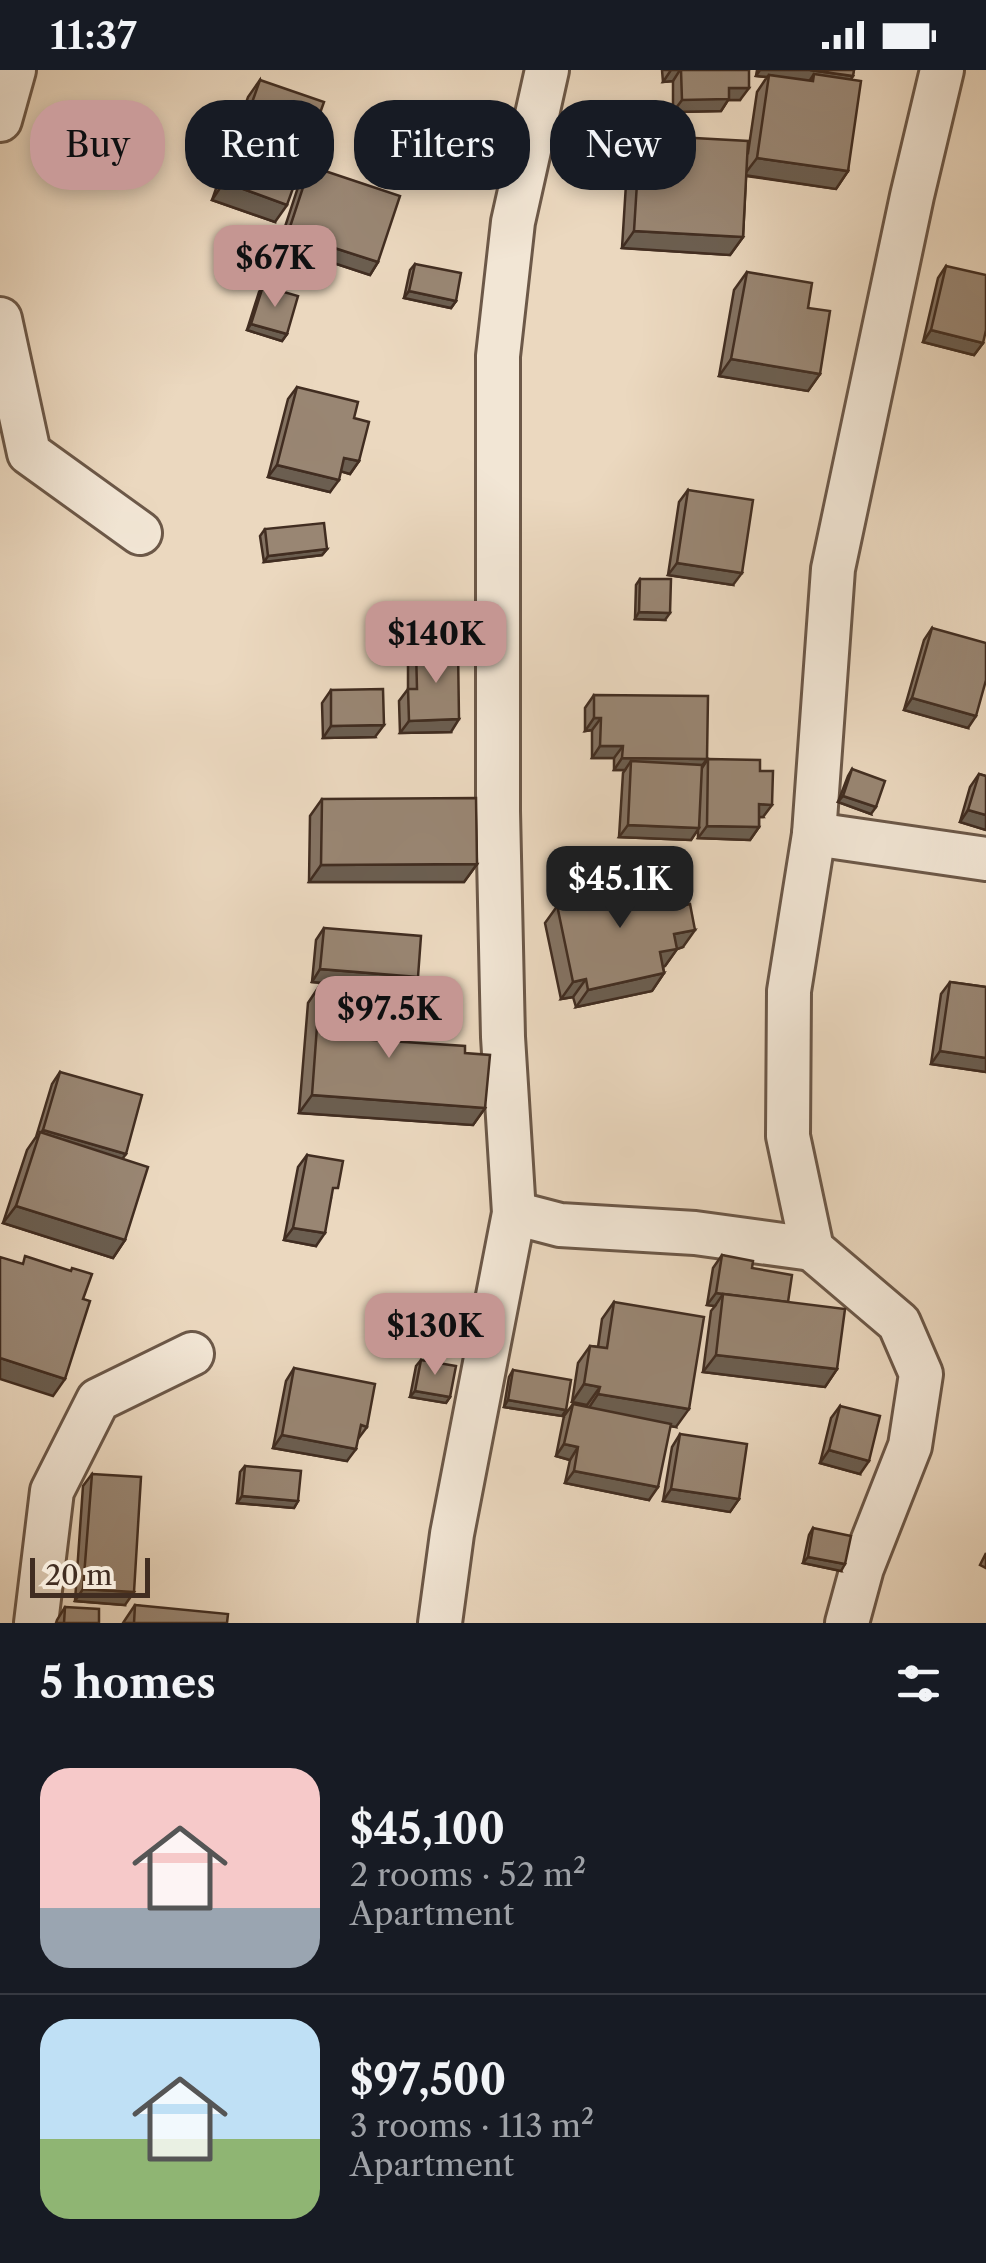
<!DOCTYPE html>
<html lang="en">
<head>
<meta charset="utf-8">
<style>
  :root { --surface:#171b24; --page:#20242c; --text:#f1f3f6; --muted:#9ea1a6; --line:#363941; --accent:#c59692 }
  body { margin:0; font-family:"Libre Caslon Text",serif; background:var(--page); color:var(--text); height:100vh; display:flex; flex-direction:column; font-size:38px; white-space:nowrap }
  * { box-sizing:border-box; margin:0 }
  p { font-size:32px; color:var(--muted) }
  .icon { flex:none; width:55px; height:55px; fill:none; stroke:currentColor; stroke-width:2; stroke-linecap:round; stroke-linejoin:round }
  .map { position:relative; height:1553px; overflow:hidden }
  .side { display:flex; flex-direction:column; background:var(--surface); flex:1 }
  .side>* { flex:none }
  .guide { position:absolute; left:30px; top:30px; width:928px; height:90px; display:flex; gap:20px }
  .scale { position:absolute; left:30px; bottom:25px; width:120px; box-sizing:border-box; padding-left:10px; border:5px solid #412d21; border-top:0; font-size:28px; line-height:35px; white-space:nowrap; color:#412d21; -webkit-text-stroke:8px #f2e6d5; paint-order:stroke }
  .price { position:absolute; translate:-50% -85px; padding:0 22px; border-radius:20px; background:var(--accent); color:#111; font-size:32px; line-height:65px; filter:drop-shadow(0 2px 5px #0008) }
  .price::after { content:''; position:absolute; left:50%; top:60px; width:30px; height:22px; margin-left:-15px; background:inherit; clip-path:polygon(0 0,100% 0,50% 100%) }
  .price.current { background:#222; color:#fff }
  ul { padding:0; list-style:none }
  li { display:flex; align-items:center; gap:30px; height:250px; padding:0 40px }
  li+li { border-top:2px solid var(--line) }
  li span { display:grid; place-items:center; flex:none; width:280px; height:200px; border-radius:30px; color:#555 }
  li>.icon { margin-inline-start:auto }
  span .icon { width:120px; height:120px; fill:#fffc; stroke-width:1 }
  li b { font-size:42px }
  h2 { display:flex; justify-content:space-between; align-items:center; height:120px; padding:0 40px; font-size:42px }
  .pill { padding:0 35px; border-radius:40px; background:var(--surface); box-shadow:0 5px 15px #0003; font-size:35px; line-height:90px }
  .pill.current { background:var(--accent); color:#111 }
  .status { display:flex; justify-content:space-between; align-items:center; height:70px; padding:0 50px; background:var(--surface); direction:ltr }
  .status svg { height:28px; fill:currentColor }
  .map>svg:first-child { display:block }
</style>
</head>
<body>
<div class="status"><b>11:37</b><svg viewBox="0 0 49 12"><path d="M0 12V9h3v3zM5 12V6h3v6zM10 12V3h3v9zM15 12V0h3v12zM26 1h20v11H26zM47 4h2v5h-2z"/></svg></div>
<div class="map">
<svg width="986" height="1553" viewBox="0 0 986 1553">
  <rect width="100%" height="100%" fill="#ebd8bf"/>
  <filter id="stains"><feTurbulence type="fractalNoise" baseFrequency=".002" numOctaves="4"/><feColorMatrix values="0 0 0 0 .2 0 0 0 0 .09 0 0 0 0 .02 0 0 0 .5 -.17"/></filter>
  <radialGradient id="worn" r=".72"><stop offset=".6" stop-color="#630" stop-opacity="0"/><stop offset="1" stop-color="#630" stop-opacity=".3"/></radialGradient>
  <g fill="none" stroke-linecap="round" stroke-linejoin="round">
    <defs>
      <g id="minor">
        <polyline points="0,50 14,0"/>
        <polyline points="0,249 29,383 140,463"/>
        <polyline points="814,764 986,789"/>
        <polyline points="514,1143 560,1155 695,1163 812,1179"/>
        <polyline points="36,1553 52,1421 98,1330 192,1284"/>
        <polyline points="440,1553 452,1464 514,1143 503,967 498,741 498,286 513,152 547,0"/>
        <polyline points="847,1553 862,1498 910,1376 921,1304 899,1253 812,1179 788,1066 789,921 814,764 833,499 912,126 942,0"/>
      </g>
    </defs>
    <use href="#minor" stroke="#6c5848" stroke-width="48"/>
    <use href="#minor" stroke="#f2e6d5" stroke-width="42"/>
  </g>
  <g fill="#847363" stroke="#412d21" stroke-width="2.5">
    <polygon points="662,0 749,0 740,30 728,30 721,41 673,42 673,11 663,12"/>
    <polygon points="757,0 854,0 851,10 848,101 836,119 746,106 743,167 730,185 622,178 628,82 640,65 748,83 757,22 767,7 756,6"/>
    <polygon points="260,10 275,152 212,130 248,27"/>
    <polygon points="310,96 378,192 370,205 279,175 301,108"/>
    <polygon points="415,194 456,231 451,238 404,228 410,200"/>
    <polygon points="946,196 983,273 974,285 923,272 938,208"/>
    <polygon points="747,202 808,238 820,304 808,321 719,306 734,220"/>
    <polygon points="263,216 287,264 282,271 247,260 259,222"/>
    <polygon points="297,317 354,348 359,391 350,404 341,401 330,422 268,407 288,329"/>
    <polygon points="688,420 733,515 668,505 679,432"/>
    <polygon points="265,459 327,479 322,485 264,492 260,466"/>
    <polygon points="640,509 665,550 635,549 636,515"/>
    <polygon points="932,558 968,658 904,640 924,570"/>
    <polygon points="416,579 451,662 400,663 399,631 408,619 408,591"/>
    <polygon points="331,620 375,667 323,668 322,633"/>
    <polygon points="594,625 707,689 702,698 708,689 763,747 759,747 759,757 750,770 698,768 698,759 691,770 619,767 623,703 625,700 614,700 614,688 592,688 592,660 585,661 585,638"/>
    <polygon points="852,699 871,744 838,732 848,706"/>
    <polygon points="979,704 986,706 986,760 960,752 970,717"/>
    <polygon points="322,729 477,794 464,812 309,812 310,746"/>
    <polygon points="568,821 648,825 669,839 683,877 677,879 665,896 663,897 664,903 652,921 576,937 573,927 561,929 545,853"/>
    <polygon points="324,858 418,907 409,920 312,912 316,870"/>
    <polygon points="950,912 986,917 986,1002 931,994 941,924"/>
    <polygon points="320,915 360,969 465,983 485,1038 473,1055 299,1043 308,933"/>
    <polygon points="60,1002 122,1089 125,1170 113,1188 3,1153 27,1080 36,1067 52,1014"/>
    <polygon points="307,1085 331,1128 316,1176 284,1170 298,1097"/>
    <polygon points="722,1185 752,1198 788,1232 837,1299 825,1317 703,1302 711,1241 715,1236 707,1235 713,1198"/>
    <polygon points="614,1232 676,1357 670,1356 649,1430 565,1413 570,1390 556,1386 564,1346 573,1334 587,1337 587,1335 572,1332 578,1293 590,1276 598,1277 602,1249"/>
    <polygon points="421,1290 450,1327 446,1333 410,1327 416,1296"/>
    <polygon points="294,1298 367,1357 358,1369 347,1391 273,1378 286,1311"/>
    <polygon points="513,1300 562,1346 504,1337 509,1307"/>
    <polygon points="840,1336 860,1404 820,1393 831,1348"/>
    <polygon points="680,1364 739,1429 730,1442 663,1431 672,1377"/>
    <polygon points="245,1396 298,1431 294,1438 237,1433 240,1402"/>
    <polygon points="92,1404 125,1535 75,1531 83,1416"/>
    <polygon points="813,1458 841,1501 803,1493 809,1465"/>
    <polygon points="986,1483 986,1498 980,1495"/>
    <polygon points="135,1535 227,1553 123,1553"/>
    <polygon points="65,1537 99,1553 56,1553 57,1550"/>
  </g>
  <g fill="#6b5e50" stroke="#412d21" stroke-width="2.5">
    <polygon points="671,0 680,0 673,11 663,12"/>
    <polygon points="760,0 810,0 853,6 844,19 813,11 814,4 808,13 769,5 767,7 756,6"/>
    <polygon points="729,18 749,18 740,30 728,30 721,41 673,42 682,30"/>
    <polygon points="757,88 848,101 836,119 744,105"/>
    <polygon points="224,112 287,135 275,152 212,130"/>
    <polygon points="634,161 743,167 730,185 622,178"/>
    <polygon points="288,163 378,192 370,205 279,175"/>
    <polygon points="409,221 456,231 451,238 404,228"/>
    <polygon points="251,254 287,264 282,271 247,260"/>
    <polygon points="931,260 983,273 974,285 923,272"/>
    <polygon points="731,289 820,304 808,321 719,306"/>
    <polygon points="344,388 359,391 350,404 336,400"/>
    <polygon points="277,395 339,410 330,422 268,407"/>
    <polygon points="327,479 322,485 264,492 268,486"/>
    <polygon points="677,493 742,503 733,515 668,505"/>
    <polygon points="639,542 670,543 665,550 635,549"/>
    <polygon points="912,628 976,646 968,658 904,640"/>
    <polygon points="594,648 601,648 592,660 585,661"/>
    <polygon points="459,649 451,662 400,663 409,651"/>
    <polygon points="384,655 375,667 323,668 331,656"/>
    <polygon points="600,676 623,676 614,688 592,688"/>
    <polygon points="622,688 707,689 698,701 631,691 625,700 614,700"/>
    <polygon points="843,726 876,737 871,744 838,732"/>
    <polygon points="759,734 772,735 763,747 750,747"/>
    <polygon points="968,740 986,745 986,760 960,752"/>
    <polygon points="628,755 699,758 691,770 619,767"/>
    <polygon points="707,756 759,757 750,770 698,768"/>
    <polygon points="477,794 464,812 309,812 321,795"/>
    <polygon points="695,860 683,877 677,879 665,896 647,900 674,864"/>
    <polygon points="320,899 418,907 409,920 312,912"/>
    <polygon points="664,903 652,921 576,937 588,920"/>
    <polygon points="586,909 573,927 561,929 573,912"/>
    <polygon points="940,981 986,988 986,1002 931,994"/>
    <polygon points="312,1025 485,1038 473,1055 299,1043"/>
    <polygon points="43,1060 126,1084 117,1096 38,1068"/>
    <polygon points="16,1136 125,1170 113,1188 3,1153"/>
    <polygon points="293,1158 325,1163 316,1176 284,1170"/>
    <polygon points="716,1223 723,1224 715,1236 707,1235"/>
    <polygon points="716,1285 837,1299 825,1317 703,1302"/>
    <polygon points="0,1288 65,1309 53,1326 0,1309"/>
    <polygon points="584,1314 600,1317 587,1335 572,1332"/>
    <polygon points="415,1321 450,1327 446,1333 410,1327"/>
    <polygon points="598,1324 689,1339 676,1357 586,1342"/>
    <polygon points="508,1330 566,1340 562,1346 504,1337"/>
    <polygon points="282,1365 356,1379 347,1391 273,1378"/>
    <polygon points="564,1374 578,1377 570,1390 556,1386"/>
    <polygon points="829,1380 869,1391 860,1404 820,1393"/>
    <polygon points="574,1401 658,1417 649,1430 565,1413"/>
    <polygon points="671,1419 739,1429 730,1442 663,1431"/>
    <polygon points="242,1426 298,1431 294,1438 237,1433"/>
    <polygon points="808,1487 845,1494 841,1501 803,1493"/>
    <polygon points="83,1519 134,1522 125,1535 75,1531"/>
  </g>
  <g fill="#998673" stroke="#412d21" stroke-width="2.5">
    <polygon points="681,0 749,0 749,18 729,18 729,29 682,30"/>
    <polygon points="810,0 854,0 853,6"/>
    <polygon points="814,4 861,11 848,101 757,88 769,5 813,11"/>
    <polygon points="260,10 324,32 287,135 224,112"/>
    <polygon points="640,65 748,71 743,167 634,161"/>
    <polygon points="310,96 400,126 378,192 288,163"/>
    <polygon points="415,194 461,203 456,231 409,221"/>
    <polygon points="946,196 986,205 986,260 983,273 931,260"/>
    <polygon points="747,202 812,213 808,238 830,241 820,304 731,289"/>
    <polygon points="263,216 298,226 287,264 251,254"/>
    <polygon points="297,317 358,332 354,348 369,352 359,391 344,388 339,410 277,395"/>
    <polygon points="688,420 753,430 742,503 677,493"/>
    <polygon points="324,453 327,479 268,486 265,459"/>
    <polygon points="640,509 671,509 670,543 639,542"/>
    <polygon points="932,558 986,573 986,610 976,646 912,628"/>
    <polygon points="458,578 459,649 409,651 408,619 417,619 416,579"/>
    <polygon points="383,619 384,655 331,656 331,620"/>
    <polygon points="594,625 708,626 707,689 622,688 623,676 600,676 601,648 594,648"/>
    <polygon points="708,689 760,690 760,701 773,701 772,735 759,734 759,757 707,756"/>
    <polygon points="631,691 702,695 699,758 628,755"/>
    <polygon points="852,699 885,711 876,737 843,726"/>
    <polygon points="979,704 986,706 986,745 968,740"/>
    <polygon points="476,728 477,794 321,795 322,729"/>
    <polygon points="643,804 648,825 665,822 669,839 690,834 695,860 674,864 677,879 660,882 664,903 588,920 586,909 573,912 557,835 570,833 568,821"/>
    <polygon points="324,858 421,866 418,907 320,899"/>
    <polygon points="950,912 986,917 986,988 940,981"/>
    <polygon points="320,915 364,918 360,969 465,976 465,983 490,985 485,1038 312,1025"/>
    <polygon points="60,1002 142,1025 126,1084 43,1060"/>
    <polygon points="40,1062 148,1097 125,1170 16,1136"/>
    <polygon points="307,1085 343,1091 338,1118 333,1118 325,1163 293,1158"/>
    <polygon points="722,1185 753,1191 752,1198 792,1205 788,1232 716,1223"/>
    <polygon points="25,1186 71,1201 72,1198 92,1204 83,1229 90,1231 65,1309 0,1288 0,1187 23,1194"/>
    <polygon points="723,1224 845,1239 837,1299 716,1285"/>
    <polygon points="614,1232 704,1247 689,1339 598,1324 600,1317 584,1314 590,1276 607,1278"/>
    <polygon points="421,1290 456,1296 450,1327 415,1321"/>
    <polygon points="294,1298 375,1314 367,1357 361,1355 356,1379 282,1365"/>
    <polygon points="513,1300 571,1310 566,1340 508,1330"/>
    <polygon points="573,1334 671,1354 658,1417 574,1401 578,1377 564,1374"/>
    <polygon points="840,1336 880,1346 869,1391 829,1380"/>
    <polygon points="680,1364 747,1374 739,1429 671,1419"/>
    <polygon points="245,1396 301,1401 298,1431 242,1426"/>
    <polygon points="92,1404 141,1407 134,1522 83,1519"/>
    <polygon points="813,1458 851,1466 845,1494 808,1487"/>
    <polygon points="135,1535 228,1544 227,1553 134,1553"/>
    <polygon points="65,1537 99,1539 99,1553 64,1553"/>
  </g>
  <rect width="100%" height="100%" filter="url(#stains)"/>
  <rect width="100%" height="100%" fill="url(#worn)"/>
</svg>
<div class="scale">20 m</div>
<b class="price" style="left:275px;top:240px">$67K</b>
<b class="price" style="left:436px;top:616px">$140K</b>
<b class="price current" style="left:620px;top:861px">$45.1K</b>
<b class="price" style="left:389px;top:991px">$97.5K</b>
<b class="price" style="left:435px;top:1308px">$130K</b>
<div class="guide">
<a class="pill current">Buy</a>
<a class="pill">Rent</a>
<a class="pill">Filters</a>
<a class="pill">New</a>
</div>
</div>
<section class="side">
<h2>5 homes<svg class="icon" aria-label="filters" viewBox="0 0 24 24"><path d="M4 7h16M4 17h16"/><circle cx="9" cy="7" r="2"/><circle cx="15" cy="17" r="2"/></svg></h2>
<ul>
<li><span style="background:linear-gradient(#f6c9c9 70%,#9aa5b1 0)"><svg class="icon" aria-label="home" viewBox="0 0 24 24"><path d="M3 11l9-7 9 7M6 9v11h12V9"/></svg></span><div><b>$45,100</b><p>2 rooms · 52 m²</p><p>Apartment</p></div></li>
<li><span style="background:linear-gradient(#bfe0f5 60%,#8fb573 0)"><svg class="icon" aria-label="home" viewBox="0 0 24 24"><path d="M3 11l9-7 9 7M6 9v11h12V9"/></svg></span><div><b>$97,500</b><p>3 rooms · 113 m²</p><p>Apartment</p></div></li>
</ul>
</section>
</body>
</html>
